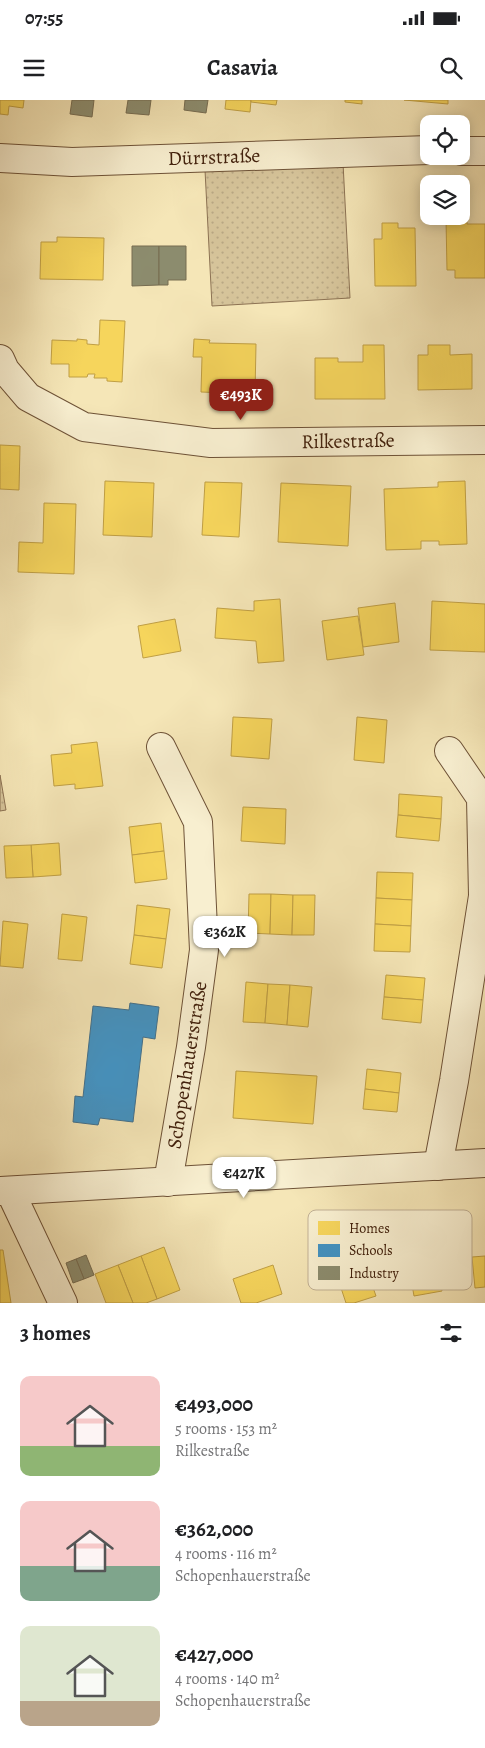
<!DOCTYPE html>
<html lang="en">
<head>
<meta charset="utf-8">
<style>
  :root { --surface:#fff; --page:#f2f2f2; --text:#202124; --muted:#757577; --accent:#8f2418 }
  body { margin:0; font-family:Alegreya,serif; background:var(--page); color:var(--text); height:100vh; display:flex; flex-direction:column; font-size:19px; white-space:nowrap }
  * { box-sizing:border-box; margin:0 }
  p { font-size:16px; color:var(--muted) }
  .icon { flex:none; width:28px; height:28px; fill:none; stroke:currentColor; stroke-width:2; stroke-linecap:round; stroke-linejoin:round }
  .map { position:relative; height:1203px; overflow:hidden }
  .panel { display:flex; flex-direction:column; background:var(--surface); flex:1 }
  .panel>* { flex:none }
  .fabs { position:absolute; left:420px; top:15px; display:grid; gap:10px }
  .fabs a { display:grid; place-items:center; width:50px; height:50px; border-radius:10px; background:var(--surface); box-shadow:0 2px 12px #0003; font-size:25px }
  .price { position:absolute; translate:-50% -42px; padding:0 11px; border-radius:10px; background:#fff; color:#222; font-size:16px; line-height:32px; filter:drop-shadow(0 1px 2px #0008) }
  .price::after { content:''; position:absolute; left:50%; top:30px; width:15px; height:11px; margin-left:-8px; background:inherit; clip-path:polygon(0 0,100% 0,50% 100%) }
  .price.on { background:var(--accent); color:#fff }
  ul { padding:0; list-style:none }
  li { display:flex; align-items:center; gap:15px; height:125px; padding:0 20px }
  li span { display:grid; place-items:center; flex:none; width:140px; height:100px; border-radius:10px; color:#555 }
  li>.icon { margin-inline-start:auto }
  span .icon { width:60px; height:60px; fill:#fffc; stroke-width:1 }
  li b { font-size:21px }
  h2 { display:flex; justify-content:space-between; align-items:center; height:60px; padding:0 20px; font-size:21px }
  .status { display:flex; justify-content:space-between; align-items:center; height:35px; padding:0 25px; background:var(--surface); direction:ltr }
  .status svg { height:14px; fill:currentColor }
  header { display:flex; justify-content:space-between; align-items:center; height:65px; padding:0 20px; background:var(--surface); font-size:22px; font-weight:600 }
  .map>svg:first-child { display:block }
</style>
</head>
<body>
<div class="status"><b>07:55</b><svg viewBox="0 0 49 12"><path d="M0 12V9h3v3zM5 12V6h3v6zM10 12V3h3v9zM15 12V0h3v12zM26 1h20v11H26zM47 4h2v5h-2z"/></svg></div>
<header><svg class="icon" aria-label="menu" viewBox="0 0 24 24"><path d="M4 6h16M4 12h16M4 18h16"/></svg>Casavia<svg class="icon" aria-label="search" viewBox="0 0 24 24"><circle cx="10" cy="10" r="6"/><path d="M15 15l6 6"/></svg></header>
<div class="map">
<svg width="485" height="1203" viewBox="0 0 485 1203">
  <defs>
    <pattern id="grass-dots" width="8" height="8" patternUnits="userSpaceOnUse" patternTransform="scale(1.25)"><rect width="8" height="8" fill="#d6c49a"/><path d="M2 2h.1M6 6h.1" fill="none" stroke="#b9a884" stroke-width="1.8" stroke-linecap="round"/></pattern>
  </defs>
  <rect width="100%" height="100%" fill="#f5e6b7"/>
  <filter id="stains"><feTurbulence type="fractalNoise" baseFrequency=".004" numOctaves="4"/><feColorMatrix values="0 0 0 0 .2 0 0 0 0 .09 0 0 0 0 .02 0 0 0 .5 -.17"/></filter>
  <radialGradient id="worn" r=".72"><stop offset=".6" stop-color="#630" stop-opacity="0"/><stop offset="1" stop-color="#630" stop-opacity=".3"/></radialGradient>
  <g fill="url(#grass-dots)" stroke="#8c7253">
    <polygon points="343,63 350,198 212,206 205,70"/>
    <polygon points="0,675 6,710 0,711"/>
  </g>
  <g fill="#f6d55c" stroke="#c09f44">
    <polygon points="0,0 24,0 23,8 9,6 8,15 0,14"/>
    <polygon points="226,0 251,0 250,12 225,9"/>
    <polygon points="251,0 277,0 276,5 251,2"/>
    <polygon points="345,0 362,0 362,4 345,2"/>
    <polygon points="404,0 448,0 448,4"/>
    <polygon points="446,119 467,119 467,124 485,124 485,178 455,178 455,170 447,170"/>
    <polygon points="382,123 398,123 398,128 415,128 416,186 375,186 374,139 382,139"/>
    <polygon points="57,137 104,138 103,180 40,179 41,142 57,142"/>
    <polygon points="100,220 125,221 122,282 107,281 107,278 94,278 95,274 88,274 87,277 69,277 69,264 51,264 52,240 77,241 77,239 87,240 87,244 99,245"/>
    <polygon points="194,239 210,240 209,243 256,244 255,294 201,292 202,257 193,257"/>
    <polygon points="363,245 384,245 385,299 315,299 315,258 338,258 338,262 363,262"/>
    <polygon points="428,245 450,245 450,255 472,254 472,289 418,290 418,255 428,255"/>
    <polygon points="0,345 20,346 19,390 0,389"/>
    <polygon points="105,381 154,383 152,437 103,435"/>
    <polygon points="465,381 467,444 439,445 439,441 421,441 421,449 386,450 384,389 438,387 438,382"/>
    <polygon points="205,382 242,383 239,437 202,435"/>
    <polygon points="281,383 351,386 348,446 278,442"/>
    <polygon points="44,403 76,404 74,474 18,472 19,442 43,443"/>
    <polygon points="280,499 284,561 258,563 256,541 215,538 217,508 254,511 254,501"/>
    <polygon points="432,501 485,504 485,552 430,550"/>
    <polygon points="395,503 399,542 363,547 358,508"/>
    <polygon points="358,516 364,555 327,560 322,521"/>
    <polygon points="175,519 181,551 143,558 138,526"/>
    <polygon points="233,617 272,619 269,659 231,656"/>
    <polygon points="357,617 387,620 384,663 354,660"/>
    <polygon points="97,642 103,686 75,689 75,684 54,686 51,655 72,653 71,645"/>
    <polygon points="399,694 442,697 441,719 398,715"/>
    <polygon points="243,707 286,709 285,744 241,741"/>
    <polygon points="398,715 441,719 439,741 396,737"/>
    <polygon points="161,723 164,751 132,755 129,727"/>
    <polygon points="59,743 61,775 33,777 31,745"/>
    <polygon points="31,745 33,777 6,778 4,746"/>
    <polygon points="164,751 167,779 135,783 132,755"/>
    <polygon points="377,772 413,773 412,800 376,798"/>
    <polygon points="249,794 271,794 270,834 248,833"/>
    <polygon points="271,794 293,795 292,835 270,834"/>
    <polygon points="293,795 315,795 314,835 292,835"/>
    <polygon points="376,798 412,800 411,826 375,824"/>
    <polygon points="137,805 170,809 166,839 134,835"/>
    <polygon points="62,814 87,817 82,861 58,859"/>
    <polygon points="3,821 28,824 23,868 0,866"/>
    <polygon points="375,824 411,826 410,852 374,851"/>
    <polygon points="134,835 166,839 162,868 130,864"/>
    <polygon points="386,875 425,878 423,900 384,897"/>
    <polygon points="246,882 268,884 265,923 243,922"/>
    <polygon points="268,884 290,885 287,925 265,923"/>
    <polygon points="290,885 312,887 308,927 287,925"/>
    <polygon points="384,897 423,900 421,923 382,919"/>
    <polygon points="367,969 401,973 399,993 365,989"/>
    <polygon points="236,971 317,976 313,1024 233,1018"/>
    <polygon points="365,989 399,993 397,1012 363,1009"/>
    <polygon points="434,1145 442,1191 414,1196 406,1150"/>
    <polygon points="164,1147 180,1190 157,1199 141,1156"/>
    <polygon points="0,1150 3,1150 11,1203 0,1203"/>
    <polygon points="141,1156 157,1199 146,1203 133,1203 118,1165"/>
    <polygon points="485,1156 485,1187 475,1188 472,1157"/>
    <polygon points="118,1165 133,1203 106,1203 95,1174"/>
    <polygon points="273,1165 282,1194 256,1203 241,1203 233,1179"/>
    <polygon points="369,1176 376,1196 354,1203 346,1203 340,1185"/>
  </g>
  <polygon fill="#4393c3" stroke="#42708c" points="130,903 159,907 155,939 143,937 133,1022 100,1018 98,1025 73,1022 75,996 83,997 93,906 129,910"/>
  <g fill="#8c8c6e" stroke="#766c51">
    <polygon points="72,0 94,0 92,17 70,14"/>
    <polygon points="128,0 151,0 149,15 126,13"/>
    <polygon points="185,0 208,0 206,13 184,10"/>
    <polygon points="132,146 159,146 159,185 132,186"/>
    <polygon points="159,146 186,146 186,180 168,180 168,185 159,185"/>
    <polygon points="86,1155 94,1175 84,1179 76,1159"/>
    <polygon points="76,1159 84,1179 73,1183 66,1163"/>
  </g>
  <g fill="none" stroke-linecap="round" stroke-linejoin="round">
    <defs>
      <g id="minor">
        <polyline points="461,51 485,51"/>
        <polyline points="0,58 72,62 429,50"/>
        <polyline points="0,259 5,270 28,297 84,327 211,343 485,340"/>
        <polyline points="161,647 198,722 204,850 191,947 168,1082"/>
        <polyline points="438,1066 454,981 483,796 481,698 449,651"/>
        <polyline points="0,1091 485,1063"/>
        <polyline points="10,1091 63,1203"/>
      </g>
    </defs>
    <use href="#minor" stroke="#6e5237" stroke-width="30"/>
    <use href="#minor" stroke="#f8efd0" stroke-width="28"/>
  </g>
  <g text-anchor="middle" dominant-baseline="central" stroke-width="5" stroke-linejoin="round" paint-order="stroke">
    <g font-size="20" fill="#41200c" stroke="#f8efd0">
      <text transform="translate(214 57) rotate(-2)">Dürrstraße</text>
      <text transform="translate(348 341) rotate(-1)">Rilkestraße</text>
      <text transform="translate(187 965) rotate(-81)">Schopenhauerstraße</text>
    </g>
  </g>
  <rect x="308" y="1110" width="164" height="80" rx="8" fill="#f8efd0" stroke="#c1b195" stroke-width="1"/>
  <rect x="318" y="1121" width="22" height="14" fill="#f6d55c"/>
  <rect x="318" y="1144" width="22" height="13" fill="#4393c3"/>
  <rect x="318" y="1166" width="22" height="14" fill="#8c8c6e"/>
  <g font-size="14" fill="#41200c">
    <text x="349" y="1133">Homes</text>
    <text x="349" y="1155">Schools</text>
    <text x="349" y="1178">Industry</text>
  </g>
  <rect width="100%" height="100%" filter="url(#stains)"/>
  <rect width="100%" height="100%" fill="url(#worn)"/>
</svg>
<div class="fabs">
<a><svg class="icon" aria-label="locate" viewBox="0 0 24 24"><circle cx="12" cy="12" r="6"/><path d="M12 2v4M12 18v4M2 12h4M18 12h4"/></svg></a>
<a><svg class="icon" aria-label="layers" viewBox="0 0 24 24"><path d="M12 4l9 5-9 5-9-5zM3 14l9 5 9-5"/></svg></a>
</div>
<b class="price on" style="left:241px;top:321px">€493K</b>
<b class="price" style="left:225px;top:858px">€362K</b>
<b class="price" style="left:244px;top:1099px">€427K</b>
</div>
<section class="panel">
<h2>3 homes<svg class="icon" aria-label="filters" viewBox="0 0 24 24"><path d="M4 7h16M4 17h16"/><circle cx="9" cy="7" r="2"/><circle cx="15" cy="17" r="2"/></svg></h2>
<ul>
<li><span style="background:linear-gradient(#f6c9c9 70%,#8fb573 0)"><svg class="icon" aria-label="home" viewBox="0 0 24 24"><path d="M3 11l9-7 9 7M6 9v11h12V9"/></svg></span><div><b>€493,000</b><p>5 rooms · 153 m²</p><p>Rilkestraße</p></div></li>
<li><span style="background:linear-gradient(#f6c9c9 65%,#7fa58c 0)"><svg class="icon" aria-label="home" viewBox="0 0 24 24"><path d="M3 11l9-7 9 7M6 9v11h12V9"/></svg></span><div><b>€362,000</b><p>4 rooms · 116 m²</p><p>Schopenhauerstraße</p></div></li>
<li><span style="background:linear-gradient(#dfe7d0 75%,#b9a48a 0)"><svg class="icon" aria-label="home" viewBox="0 0 24 24"><path d="M3 11l9-7 9 7M6 9v11h12V9"/></svg></span><div><b>€427,000</b><p>4 rooms · 140 m²</p><p>Schopenhauerstraße</p></div></li>
</ul>
</section>
</body>
</html>
